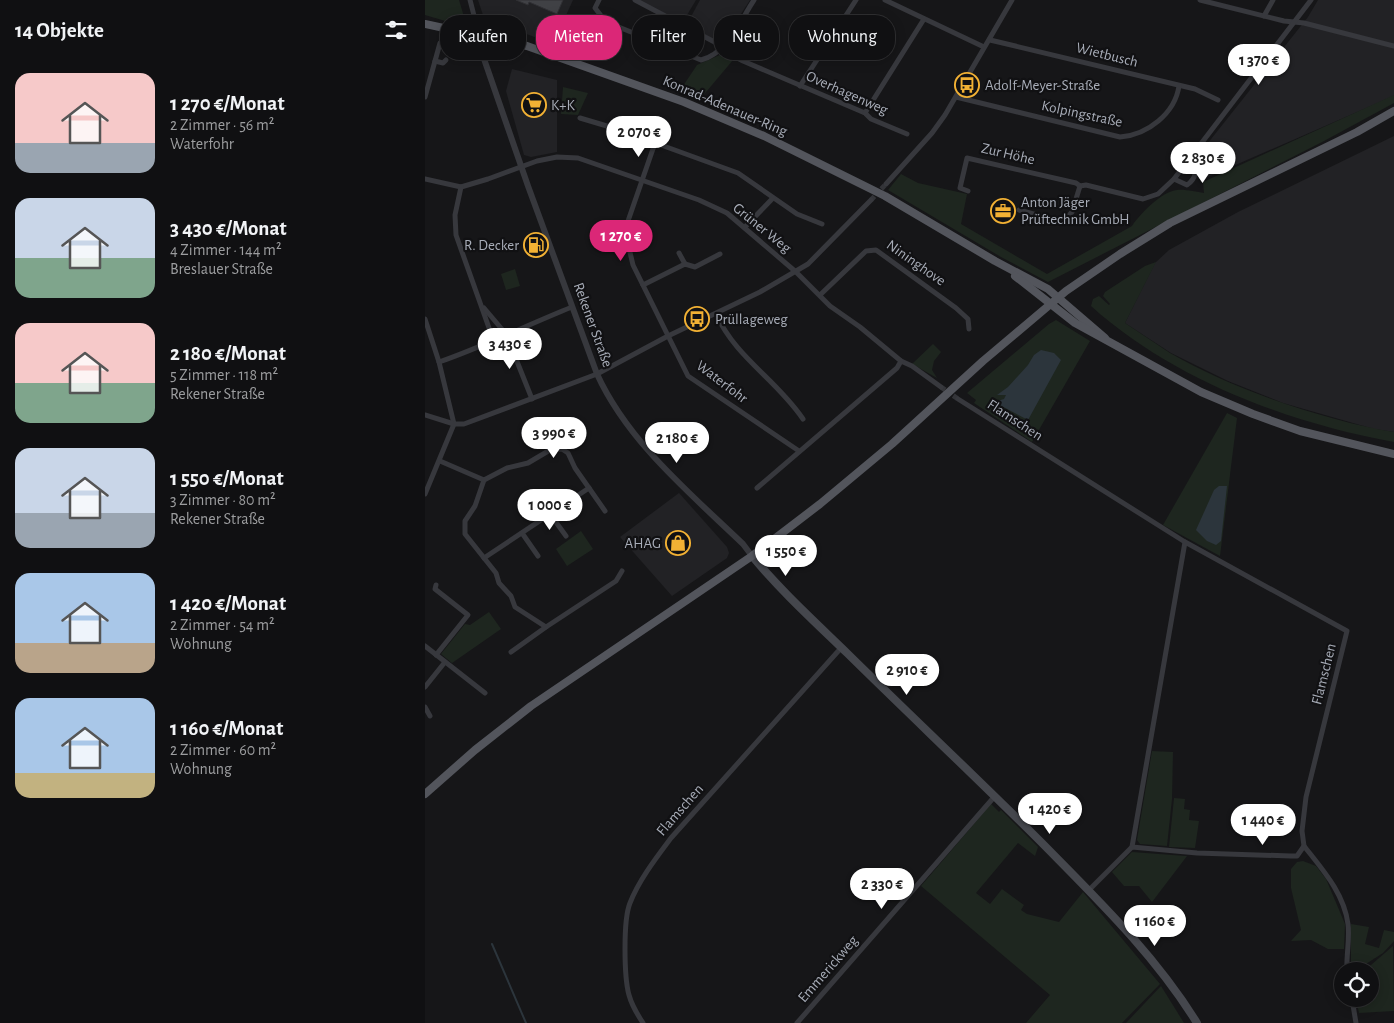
<!DOCTYPE html>
<html lang="de">
<head>
<meta charset="utf-8">
<style>
  :root { --surface:#101012; --page:#19191b; --text:#f1f3f6; --muted:#9c9d9f; --line:#303032; --accent:#db2777 }
  body { margin:0; font-family:"Alegreya Sans",sans-serif; background:var(--page); color:var(--text); height:100vh; display:flex; flex-direction:column; font-size:19px; white-space:nowrap }
  * { box-sizing:border-box; margin:0 }
  p { font-size:16px; color:var(--muted) }
  .icon { flex:none; width:28px; height:28px; fill:none; stroke:currentColor; stroke-width:2; stroke-linecap:round; stroke-linejoin:round }
  .map { position:relative; flex:1; overflow:hidden }
  .details { display:flex; flex-direction:column; background:var(--surface); width:425px }
  .details>* { flex:none }
  .hud { position:absolute; left:15px; top:15px; width:475px; height:45px; display:flex; gap:10px }
  .controls { position:absolute; left:909px; top:962px; display:grid; gap:10px }
  .controls a { display:grid; place-items:center; width:45px; height:45px; border-radius:50%; background:var(--surface); box-shadow:0 2px 12px #0003,0 0 0 1px var(--line); font-size:25px }
  .price { position:absolute; translate:-50% -42px; padding:0 11px; border-radius:18px; background:#fff; color:#222; font-size:16px; line-height:32px; filter:drop-shadow(0 1px 2px #0008) }
  .price::after { content:''; position:absolute; left:50%; top:30px; width:15px; height:11px; margin-left:-8px; background:inherit; clip-path:polygon(0 0,100% 0,50% 100%) }
  .price.on { background:var(--accent); color:#fff }
  ul { padding:0; list-style:none }
  li { display:flex; align-items:center; gap:15px; height:125px; padding:0 15px }
  li span { display:grid; place-items:center; flex:none; width:140px; height:100px; border-radius:15px; color:#555 }
  li>.icon { margin-inline-start:auto }
  span .icon { width:60px; height:60px; fill:#fffc; stroke-width:1 }
  li b { font-size:21px }
  h2 { display:flex; justify-content:space-between; align-items:center; height:60px; padding:0 15px; font-size:21px }
  .tag { padding:0 18px; border-radius:20px; background:var(--surface); box-shadow:0 2px 12px #0003,0 0 0 1px var(--line); font-size:18px; line-height:45px }
  .tag.on { background:var(--accent); color:#fff }
  main { display:flex; flex:1; min-height:0 }
  .map>svg:first-child { display:block }
</style>
</head>
<body>
<main>
<section class="details">
<h2>14 Objekte<svg class="icon" aria-label="filters" viewBox="0 0 24 24"><path d="M4 7h16M4 17h16"/><circle cx="9" cy="7" r="2"/><circle cx="15" cy="17" r="2"/></svg></h2>
<ul>
<li><span style="background:linear-gradient(#f6c9c9 70%,#9aa5b1 0)"><svg class="icon" aria-label="home" viewBox="0 0 24 24"><path d="M3 11l9-7 9 7M6 9v11h12V9"/></svg></span><div><b>1 270 €/Monat</b><p>2 Zimmer · 56 m²</p><p>Waterfohr</p></div></li>
<li><span style="background:linear-gradient(#c9d6e8 60%,#7fa58c 0)"><svg class="icon" aria-label="home" viewBox="0 0 24 24"><path d="M3 11l9-7 9 7M6 9v11h12V9"/></svg></span><div><b>3 430 €/Monat</b><p>4 Zimmer · 144 m²</p><p>Breslauer Straße</p></div></li>
<li><span style="background:linear-gradient(#f6c9c9 60%,#7fa58c 0)"><svg class="icon" aria-label="home" viewBox="0 0 24 24"><path d="M3 11l9-7 9 7M6 9v11h12V9"/></svg></span><div><b>2 180 €/Monat</b><p>5 Zimmer · 118 m²</p><p>Rekener Straße</p></div></li>
<li><span style="background:linear-gradient(#c9d6e8 65%,#9aa5b1 0)"><svg class="icon" aria-label="home" viewBox="0 0 24 24"><path d="M3 11l9-7 9 7M6 9v11h12V9"/></svg></span><div><b>1 550 €/Monat</b><p>3 Zimmer · 80 m²</p><p>Rekener Straße</p></div></li>
<li><span style="background:linear-gradient(#a9c7e8 70%,#b9a48a 0)"><svg class="icon" aria-label="home" viewBox="0 0 24 24"><path d="M3 11l9-7 9 7M6 9v11h12V9"/></svg></span><div><b>1 420 €/Monat</b><p>2 Zimmer · 54 m²</p><p>Wohnung</p></div></li>
<li><span style="background:linear-gradient(#a9c7e8 75%,#c2b280 0)"><svg class="icon" aria-label="home" viewBox="0 0 24 24"><path d="M3 11l9-7 9 7M6 9v11h12V9"/></svg></span><div><b>1 160 €/Monat</b><p>2 Zimmer · 60 m²</p><p>Wohnung</p></div></li>
</ul>
</section>
<div class="map">
<svg width="969" height="1023" viewBox="0 0 969 1023">
  <rect width="100%" height="100%" fill="#161618"/>
  <g fill="#222225">
    <polygon points="53,0 148,0 128,44 59,18"/>
    <polygon points="213,0 271,0 256,25"/>
    <polygon points="275,0 325,0 299,40 290,42 261,26"/>
    <polygon points="893,0 969,0 969,96 776,180 778,157 775,153 883,17"/>
    <polygon points="87,69 132,80 132,152 106,157 99,155 81,91"/>
    <polygon points="969,136 969,432 949,429 858,403 803,381 746,353 700,323 730,263 744,250 813,212"/>
    <polygon points="254,493 302,547 304,553 302,558 247,596 195,537"/>
  </g>
  <g fill="#1e261f">
    <polygon points="0,0 34,0 40,20 34,25 0,15"/>
    <polygon points="297,54 308,60 276,98 256,89 272,65"/>
    <polygon points="138,87 163,93 153,115 136,114"/>
    <path d="M969 95V103L899 141 623 282 576 257 463 190 476 174 493 183 542 194 536 224 622 274 707 226C714 215 737 191 752 190 760 189 771 192 779 193L778 182Z"/>
    <path d="M731 262 700 323C715 333 730 343 745 353 807 389 898 420 969 432V442C863 423 747 379 666 306L668 299 674 296 684 305 685 304 678 296 680 292 720 266Z"/>
    <polygon points="90,269 95,286 81,290 76,274"/>
    <polygon points="631,320 665,341 607,442 549,403 551,400 542,393 624,324"/>
    <polygon points="508,344 516,352 509,361 507,370 512,378 487,364"/>
    <polygon points="802,413 812,418 795,556 738,525"/>
    <polygon points="156,531 168,549 142,566 131,549"/>
    <polygon points="64,612 76,629 27,663 16,654 40,624 45,625"/>
    <polygon points="727,751 748,752 747,799 742,846 715,844 712,840"/>
    <polygon points="749,798 760,799 759,809 765,810 764,820 774,821 770,848 744,847"/>
    <polygon points="566,804 574,812 576,810 613,847 610,856 593,843 551,893 565,904 577,889 599,905 596,910 602,914 634,922 658,892 735,984 697,1023 601,1023 625,995 496,886"/>
    <polygon points="707,852 761,856 762,856 727,902 714,886 699,886 687,872"/>
    <polygon points="878,861 891,866 901,879 920,924 919,949 903,949 886,940 866,941 876,930 866,888 866,869 872,862"/>
    <polygon points="926,924 944,927 940,944 954,948 959,930 969,932 969,941 958,953 930,971 926,971"/>
    <polygon points="968,946 969,1011 934,1013 931,999 945,999 945,971 935,971 946,965"/>
    <polygon points="736,986 759,1023 701,1023"/>
  </g>
  <g fill="#2c353c">
    <polygon points="616,350 629,353 636,360 603,420 569,402 579,399 581,395 572,395 583,387 603,365 609,355"/>
    <polygon points="794,486 802,486 796,541 791,545 782,541 771,530 789,490"/>
  </g>
  <g fill="none" stroke-linecap="round" stroke-linejoin="round">
    <polyline stroke="#2c353c" stroke-width="2" points="67,944 101,1023"/>
  </g>
  <polygon fill="#404145" stroke="#303034" points="91,0 138,0 132,14 104,2 103,5"/>
  <g fill="none" stroke-linecap="round" stroke-linejoin="round">
    <g stroke="#333438" stroke-width="5" stroke-dasharray="5 2.5" stroke-linecap="butt">
      <polyline points="446,200 461,184"/>
      <polyline points="516,387 533,399"/>
    </g>
    <g stroke="#37383d" stroke-width="5">
      <polyline points="45,0 54,35"/>
      <path d="M174 0 170 8 181 22 276 60C303 53 315 21 329 0"/>
      <polyline points="210,0 299,47 303,53 318,61 440,113 446,119 482,134"/>
      <polyline points="460,0 559,47"/>
      <polyline points="775,0 859,21 879,23 969,46"/>
      <polyline points="839,16 848,0"/>
      <polyline points="565,40 770,89 793,100"/>
      <polyline points="10,61 18,63 21,60"/>
      <polyline points="375,86 431,0"/>
      <polyline points="0,97 15,43"/>
      <path d="M531 97 695 137C723 135 750 113 754 86"/>
      <polyline points="440,113 499,19"/>
      <polyline points="155,118 192,129 313,173 372,214 397,224"/>
      <polyline points="230,143 203,221 203,244 208,265 263,376 374,451"/>
      <polyline points="0,179 36,187 63,179 112,161 132,157 153,158 274,200 302,213 371,272 405,306 435,327 476,361 487,366 516,387"/>
      <path d="M749 179 762 185C773 178 771 167 770 155L768 153"/>
      <polyline points="461,184 507,133 520,115 587,0"/>
      <polyline points="36,187 30,215 31,235 69,342"/>
      <polyline points="543,191 535,188 542,158 651,183 655,186 661,185 718,199 733,194 749,179 886,0"/>
      <polyline points="594,210 630,220 640,220 647,212 655,186"/>
      <polyline points="320,227 348,198"/>
      <polyline points="254,253 260,264"/>
      <polyline points="218,285 260,264 270,267 295,254"/>
      <polyline points="395,295 441,251 451,250 531,308 543,319 544,329"/>
      <polyline points="59,308 81,334 107,399"/>
      <path d="M291 314C311 358 351 379 378 419"/>
      <polyline points="0,319 14,362 29,424 0,494"/>
      <path d="M14 362C60 346 102 325 147 307"/>
      <polyline points="533,399 760,542"/>
      <polyline points="0,415 29,424 39,424 172,374 243,336 335,292 383,264 446,200"/>
      <polyline points="15,461 59,480 50,506 40,521 40,534 71,573 74,583 86,596 90,607 121,627 191,581 197,571"/>
      <polyline points="59,480 82,468 103,463 125,450 137,449 143,453 150,468 180,511"/>
      <polyline points="332,488 472,368 476,361"/>
      <polyline points="125,514 141,536"/>
      <polyline points="97,533 113,556"/>
      <polyline points="59,558 164,488"/>
      <polyline points="11,585 10,589 43,615 11,655"/>
      <polyline points="0,646 60,693"/>
      <polyline points="86,652 121,627"/>
      <polyline points="0,687 20,662"/>
      <polyline points="0,707 5,716"/>
      <polyline points="707,847 760,542 922,631 881,797 877,831 879,846"/>
      <path d="M664 890 707 847 772 853 866 856H872L879 846C897 869 919 893 923 924 925 939 921 956 922 971"/>
      <polyline points="927,999 931,1023"/>
      <path d="M218 1023C212 1014 207 1006 204 995 199 977 198 920 205 903 214 880 231 858 246 838L416 648"/>
      <polyline points="372,1023 570,796"/>
    </g>
    <path stroke="#37383d" stroke-width="6" d="M54 35 58 56 103 186 172 374C203 442 265 493 318 544L327 556"/>
    <path stroke="#45474d" stroke-width="8" d="M327 556C356 591 390 622 422 653 487 717 553 779 617 843 673 900 730 955 772 1023"/>
    <g stroke="#53555c" stroke-width="8">
      <polyline points="0,24 102,46 259,102 339,136 460,196 570,261 623,289 680,338"/>
      <polyline points="590,276 650,323 776,392 828,414 875,431 969,454"/>
      <polyline points="0,794 50,750 106,706 327,556 395,504 467,444 558,361 641,291 695,254 745,223 932,132 969,111"/>
    </g>
  </g>
  <defs>
    <symbol id="bus-ring" viewBox="-11 -11 22 22"><circle r="9.5" fill="#111113" stroke="#f2b134" stroke-width="1.5"/><path d="M-5-6H5V4H4V6H2V4H-2V6H-4V4H-5ZM-3.5-4V0h7V-4ZM-3.5 1.2v1.5H-2V1.2ZM2 1.2v1.5H3.5V1.2Z" fill="#f2b134"/></symbol>
    <symbol id="supermarket-ring" viewBox="-11 -11 22 22"><circle r="9.5" fill="#111113" stroke="#f2b134" stroke-width="1.5"/><path d="M-6-5.5h2.5l.6 2H6L4.5 2H-2.5L-4.4-4H-6ZM-1.5 3.2a1.3 1.3 0 1 0 .1 0ZM3 3.2a1.3 1.3 0 1 0 .1 0Z" fill="#f2b134"/></symbol>
    <symbol id="office-ring" viewBox="-11 -11 22 22"><circle r="9.5" fill="#111113" stroke="#f2b134" stroke-width="1.5"/><path d="M-6-3h4V-5.5h4V-3h4V5H-6ZM-1-4.5V-3h2v-1.5ZM-6 0V1H6V0Z" fill="#f2b134"/></symbol>
    <symbol id="fuel-ring" viewBox="-11 -11 22 22"><circle r="9.5" fill="#111113" stroke="#f2b134" stroke-width="1.5"/><path d="M-5.5-6h7V0h2V4h1.3V-2.5L3-4.5l.8-.8L6-3V5H2.5V1h-1V6h-7ZM-4.2-4.7v3.2H.2V-4.7Z" fill="#f2b134"/></symbol>
    <symbol id="shop-ring" viewBox="-11 -11 22 22"><circle r="9.5" fill="#111113" stroke="#f2b134" stroke-width="1.5"/><path d="M-5-2.5h2.3a2.7 3.5 0 0 1 5.4 0H5L5.5 6h-11ZM-1.5-2.5h3a1.5 2.3 0 0 0-3 0Z" fill="#f2b134"/></symbol>
  </defs>
  <g fill-rule="evenodd">
    <use href="#bus-ring" x="528" y="71" width="28" height="28"/>
    <use href="#supermarket-ring" x="95" y="91" width="28" height="28"/>
    <use href="#office-ring" x="564" y="197" width="28" height="28"/>
    <use href="#fuel-ring" x="97" y="231" width="28" height="28"/>
    <use href="#bus-ring" x="258" y="305" width="28" height="28"/>
    <use href="#shop-ring" x="239" y="529" width="28" height="28"/>
  </g>
  <g text-anchor="middle" dominant-baseline="central" stroke-width="4.5" stroke-linejoin="round" paint-order="stroke">
    <g font-size="15" fill="#a8adb8" stroke="#111113">
      <text transform="translate(682 55) rotate(14)">Wietbusch</text>
      <text transform="translate(422 93) rotate(24)">Overhagenweg</text>
      <text transform="translate(300 106) rotate(23)">Konrad-Adenauer-Ring</text>
      <text transform="translate(657 114) rotate(12)">Kolpingstraße</text>
      <text transform="translate(583 154) rotate(13)">Zur Höhe</text>
      <text transform="translate(337 228) rotate(39)">Grüner Weg</text>
      <text transform="translate(491 263) rotate(35)">Nininghove</text>
      <text transform="translate(168 325) rotate(70)">Rekener Straße</text>
      <text transform="translate(297 382) rotate(37)">Waterfohr</text>
      <text transform="translate(590 420) rotate(33)">Flamschen</text>
      <text transform="translate(899 674) rotate(-76)">Flamschen</text>
      <text transform="translate(255 810) rotate(-49)">Flamschen</text>
      <text transform="translate(403 969) rotate(-49)">Emmerickweg</text>
    </g>
    <g font-size="15" fill="#a8adb8" stroke="#111113" text-anchor="start">
      <text x="560" y="85">Adolf-Meyer-Straße</text>
      <text x="126" y="105">K+K</text>
      <text x="596" y="202">Anton Jäger<tspan x="596" dy="17">Prüftechnik GmbH</tspan></text>
      <text x="94" y="245" text-anchor="end">R. Decker</text>
      <text x="290" y="319">Prüllageweg</text>
      <text x="236" y="543" text-anchor="end">AHAG</text>
    </g>
  </g>
</svg>
<div class="controls">
<a><svg class="icon" aria-label="locate" viewBox="0 0 24 24"><circle cx="12" cy="12" r="6"/><path d="M12 2v4M12 18v4M2 12h4M18 12h4"/></svg></a>
</div>
<b class="price" style="left:834px;top:86px">1 370 €</b>
<b class="price" style="left:214px;top:158px">2 070 €</b>
<b class="price" style="left:778px;top:184px">2 830 €</b>
<b class="price on" style="left:196px;top:262px">1 270 €</b>
<b class="price" style="left:85px;top:370px">3 430 €</b>
<b class="price" style="left:129px;top:459px">3 990 €</b>
<b class="price" style="left:252px;top:464px">2 180 €</b>
<b class="price" style="left:125px;top:531px">1 000 €</b>
<b class="price" style="left:361px;top:577px">1 550 €</b>
<b class="price" style="left:482px;top:696px">2 910 €</b>
<b class="price" style="left:625px;top:835px">1 420 €</b>
<b class="price" style="left:838px;top:846px">1 440 €</b>
<b class="price" style="left:457px;top:910px">2 330 €</b>
<b class="price" style="left:730px;top:947px">1 160 €</b>
<div class="hud">
<a class="tag">Kaufen</a>
<a class="tag on">Mieten</a>
<a class="tag">Filter</a>
<a class="tag">Neu</a>
<a class="tag">Wohnung</a>
</div>
</div>
</main>
</body>
</html>
